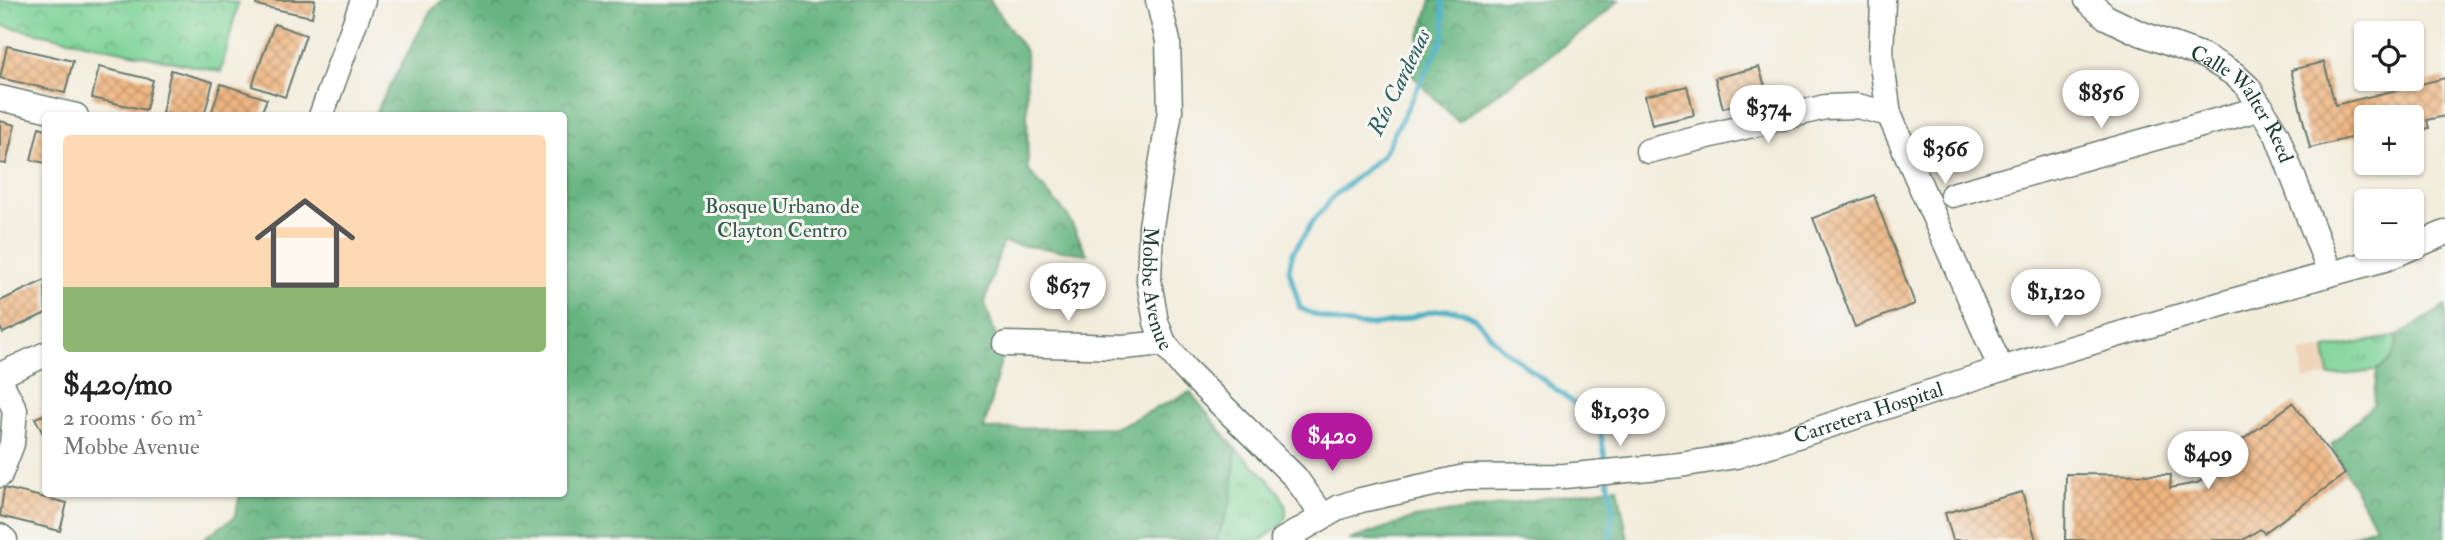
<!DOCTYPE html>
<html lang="en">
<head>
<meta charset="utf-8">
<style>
  :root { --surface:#fff; --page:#f6f6f6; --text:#222; --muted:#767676; --accent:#b5179e }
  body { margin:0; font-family:"IM FELL Double Pica",serif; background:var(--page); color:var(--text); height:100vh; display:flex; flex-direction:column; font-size:26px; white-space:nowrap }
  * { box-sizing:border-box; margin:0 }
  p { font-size:23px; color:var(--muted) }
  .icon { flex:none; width:38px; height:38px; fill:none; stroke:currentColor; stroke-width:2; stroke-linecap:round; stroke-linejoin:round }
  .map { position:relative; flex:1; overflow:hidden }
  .details { position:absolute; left:42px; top:112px; width:525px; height:385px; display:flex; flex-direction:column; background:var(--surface); border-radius:7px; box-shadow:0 2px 5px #0004 }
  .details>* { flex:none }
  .fabs { position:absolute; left:2354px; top:21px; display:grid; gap:14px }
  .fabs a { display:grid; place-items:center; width:70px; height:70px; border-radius:7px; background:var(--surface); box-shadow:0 2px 5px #0004; font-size:35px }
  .price { position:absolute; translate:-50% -60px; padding:0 16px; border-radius:24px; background:#fff; color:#222; font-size:23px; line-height:46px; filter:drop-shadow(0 2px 4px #0008) }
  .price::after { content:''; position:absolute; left:50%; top:42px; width:21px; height:16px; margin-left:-10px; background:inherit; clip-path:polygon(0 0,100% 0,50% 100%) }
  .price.on { background:var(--accent); color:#fff }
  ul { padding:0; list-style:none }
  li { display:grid; align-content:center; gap:14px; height:371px; padding:0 21px }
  li span { display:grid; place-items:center; height:217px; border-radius:7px; color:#555 }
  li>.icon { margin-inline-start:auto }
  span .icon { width:126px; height:126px; fill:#fffc; stroke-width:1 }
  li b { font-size:30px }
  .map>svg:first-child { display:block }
</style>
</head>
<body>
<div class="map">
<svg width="2445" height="540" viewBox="0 0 2445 540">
  <defs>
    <pattern id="grass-tufts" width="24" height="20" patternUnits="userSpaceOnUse" patternTransform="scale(1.75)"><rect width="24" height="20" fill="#7dd397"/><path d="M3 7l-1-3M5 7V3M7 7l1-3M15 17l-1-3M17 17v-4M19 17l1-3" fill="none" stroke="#66ac7c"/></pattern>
    <pattern id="forest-crowns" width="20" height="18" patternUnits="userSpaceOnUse" patternTransform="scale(1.75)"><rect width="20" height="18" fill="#66b580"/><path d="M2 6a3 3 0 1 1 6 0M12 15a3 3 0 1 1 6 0" fill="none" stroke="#53946a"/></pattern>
    <pattern id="park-crowns" width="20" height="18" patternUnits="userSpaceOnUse" patternTransform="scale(1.75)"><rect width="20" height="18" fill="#7dd397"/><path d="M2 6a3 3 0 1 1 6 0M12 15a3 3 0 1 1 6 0" fill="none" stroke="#66ac7c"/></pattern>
    <pattern id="building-cross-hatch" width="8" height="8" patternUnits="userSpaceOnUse" patternTransform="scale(1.75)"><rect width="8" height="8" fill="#efb580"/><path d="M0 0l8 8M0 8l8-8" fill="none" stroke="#c1946a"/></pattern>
  </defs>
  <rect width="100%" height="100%" fill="#f6f6f2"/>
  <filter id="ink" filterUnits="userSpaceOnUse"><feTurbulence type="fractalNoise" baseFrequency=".0143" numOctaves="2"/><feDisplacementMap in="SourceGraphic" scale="14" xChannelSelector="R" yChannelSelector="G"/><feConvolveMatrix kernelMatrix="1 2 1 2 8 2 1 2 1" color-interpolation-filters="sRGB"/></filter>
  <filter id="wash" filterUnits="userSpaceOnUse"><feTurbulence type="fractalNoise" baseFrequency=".00686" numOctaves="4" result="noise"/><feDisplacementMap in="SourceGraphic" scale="28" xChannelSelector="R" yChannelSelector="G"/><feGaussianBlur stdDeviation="1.57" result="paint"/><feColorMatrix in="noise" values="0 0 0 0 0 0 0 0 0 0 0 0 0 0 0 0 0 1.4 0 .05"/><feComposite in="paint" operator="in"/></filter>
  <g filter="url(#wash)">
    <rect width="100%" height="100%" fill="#f2ecdb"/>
    <polygon fill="#efd6bb" points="2325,349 2329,376 2304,380 2300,353"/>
    <g fill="url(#grass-tufts)" stroke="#4e8866" stroke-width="2">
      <path d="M2398 336C2397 377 2359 372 2329 376L2325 349Z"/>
      <path d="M1236 449C1254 467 1310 507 1275 530 1270 533 1265 538 1261 540 1249 540 1229 540 1216 540L1231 502Z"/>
    </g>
    <g fill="url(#forest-crowns)" stroke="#42795a" stroke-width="2">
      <polygon points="443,0 990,0 1026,52 1028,170 1068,216 1087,254 1002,243 985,303 1002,355 984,429 1117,427 1190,392 1236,449 1231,502 1216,540 201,540 235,517 240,494 564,494 564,116 374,115 431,10"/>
      <polygon points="1431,0 1619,0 1597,21 1458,122 1409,72"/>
      <path d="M2445 306V540H2342L2375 526 2331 445 2373 405 2377 370C2391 362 2397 353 2398 336Z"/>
      <polygon points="1618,487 1628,540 1349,540 1414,518"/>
    </g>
    <polygon fill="url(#park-crowns)" stroke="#4e8866" stroke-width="2" points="0,0 224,0 238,3 221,72 0,25"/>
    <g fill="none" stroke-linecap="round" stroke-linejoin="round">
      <g stroke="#45aec4" stroke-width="5">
        <path d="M1442 0 1445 35 1383 155 1336 194 1313 221 1292 254 1289 270 1300 308C1330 323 1360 330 1393 322 1414 318 1439 305 1461 312 1483 319 1487 335 1501 347 1533 372 1566 397 1599 422L1606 465"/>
        <polyline points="1608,478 1613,507 1610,540"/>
      </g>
    </g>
    <g id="blocks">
      <g fill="url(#building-cross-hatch)">
        <polygon points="257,0 315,0 312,17 256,5"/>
        <polygon points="274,24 306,35 285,97 252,86"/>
        <polygon points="7,46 73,61 65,93 0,78"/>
        <polygon points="2324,62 2335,105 2445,78 2445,116 2427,120 2429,128 2412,132 2412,117 2366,117 2366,134 2310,148 2291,70"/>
        <polygon points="99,67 153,80 146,110 92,98"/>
        <polygon points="1759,67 1768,96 1723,108 1715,78"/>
        <polygon points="171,70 213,82 204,116 172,116 162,113"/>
        <polygon points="221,84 267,99 260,116 211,114"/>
        <polygon points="1687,86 1694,115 1652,125 1645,96"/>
        <polygon points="0,121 15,125 6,164 0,163"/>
        <polygon points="39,127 46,129 46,163 31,160"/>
        <polygon points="1874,195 1915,304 1855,327 1813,218"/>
        <polygon points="45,280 46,313 3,333 0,327 0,301"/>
        <polygon points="2293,403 2345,474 2264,533 2260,529 2243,540 2065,540 2066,474 2171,475 2170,488 2197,483 2218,471 2212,462"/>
        <polygon points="46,414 46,439 35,418"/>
        <polygon points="4,488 67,503 60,531 0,516"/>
        <polygon points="2022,492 2036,540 1953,540 1945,513"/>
      </g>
    </g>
  </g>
  <g filter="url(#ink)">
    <use href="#blocks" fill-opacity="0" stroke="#697a6e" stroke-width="2"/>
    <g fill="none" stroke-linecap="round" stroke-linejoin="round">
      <defs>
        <g id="minor">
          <path id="s1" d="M1158 0 1168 41 1170 111 1151 226 1149 281 1156 322 1164 343 1185 369 1295 477 1323 516"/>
          <polyline points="1883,0 1881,58 1889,114 2001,369"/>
          <path id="s2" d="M2087 0 2106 17 2137 32 2204 56 2234 74 2248 87 2277 135 2330 273"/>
          <polyline points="0,98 76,116"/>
          <polyline points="321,116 363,0"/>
          <polyline points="1648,151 1825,107 1857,106 1889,114"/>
          <polyline points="1952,195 2262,108"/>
          <polyline points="1006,344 1124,347 1164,343"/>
          <polyline points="0,375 46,354"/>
          <polyline points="0,380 15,410 12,444 0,475"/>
          <polyline points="0,536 5,540"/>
          <path id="s3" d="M1283 540 1340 507 1361 500 1465 477 1564 476 1680 465 1736 456 2001 369 2232 301 2385 259 2445 233"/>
        </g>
      </defs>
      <use href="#minor" stroke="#697a6e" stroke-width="27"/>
      <use href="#minor" stroke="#fff" stroke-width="24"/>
    </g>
  </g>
  <g text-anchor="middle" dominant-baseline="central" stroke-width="6" stroke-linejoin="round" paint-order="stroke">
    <g font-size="21" fill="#1f3d34" stroke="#f6f6f2">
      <text stroke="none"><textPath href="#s2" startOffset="194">Calle Walter Reed</textPath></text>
      <text stroke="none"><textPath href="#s1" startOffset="292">Mobbe Avenue</textPath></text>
      <text stroke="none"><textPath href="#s3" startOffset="606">Carretera Hospital</textPath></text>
    </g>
    <g font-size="21" fill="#325b48" stroke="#f6f6f2">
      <text x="782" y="206">Bosque Urbano de<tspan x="782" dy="24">Clayton Centro</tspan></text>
    </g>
    <g font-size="23" font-style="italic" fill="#2a5f5f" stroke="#f6f6f2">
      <text transform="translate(1399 82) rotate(-64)">Río Cardenas</text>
    </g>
  </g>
</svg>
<div class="fabs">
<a><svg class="icon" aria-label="locate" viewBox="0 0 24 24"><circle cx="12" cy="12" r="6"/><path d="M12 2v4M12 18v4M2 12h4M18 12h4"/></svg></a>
<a>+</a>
<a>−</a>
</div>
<b class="price" style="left:2101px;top:130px">$856</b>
<b class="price" style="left:1768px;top:145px">$374</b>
<b class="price" style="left:1945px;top:186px">$366</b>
<b class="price" style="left:1068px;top:323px">$637</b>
<b class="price" style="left:2056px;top:329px">$1,120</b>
<b class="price" style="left:1620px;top:448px">$1,030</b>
<b class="price on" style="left:1332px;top:473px">$420</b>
<b class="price" style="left:2208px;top:491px">$409</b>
<section class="details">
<ul>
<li><span style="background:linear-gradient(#ffd9b3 70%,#8fb573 0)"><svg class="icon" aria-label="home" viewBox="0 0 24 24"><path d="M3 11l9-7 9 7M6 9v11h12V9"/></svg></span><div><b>$420/mo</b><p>2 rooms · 60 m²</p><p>Mobbe Avenue</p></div></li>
</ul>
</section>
</div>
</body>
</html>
